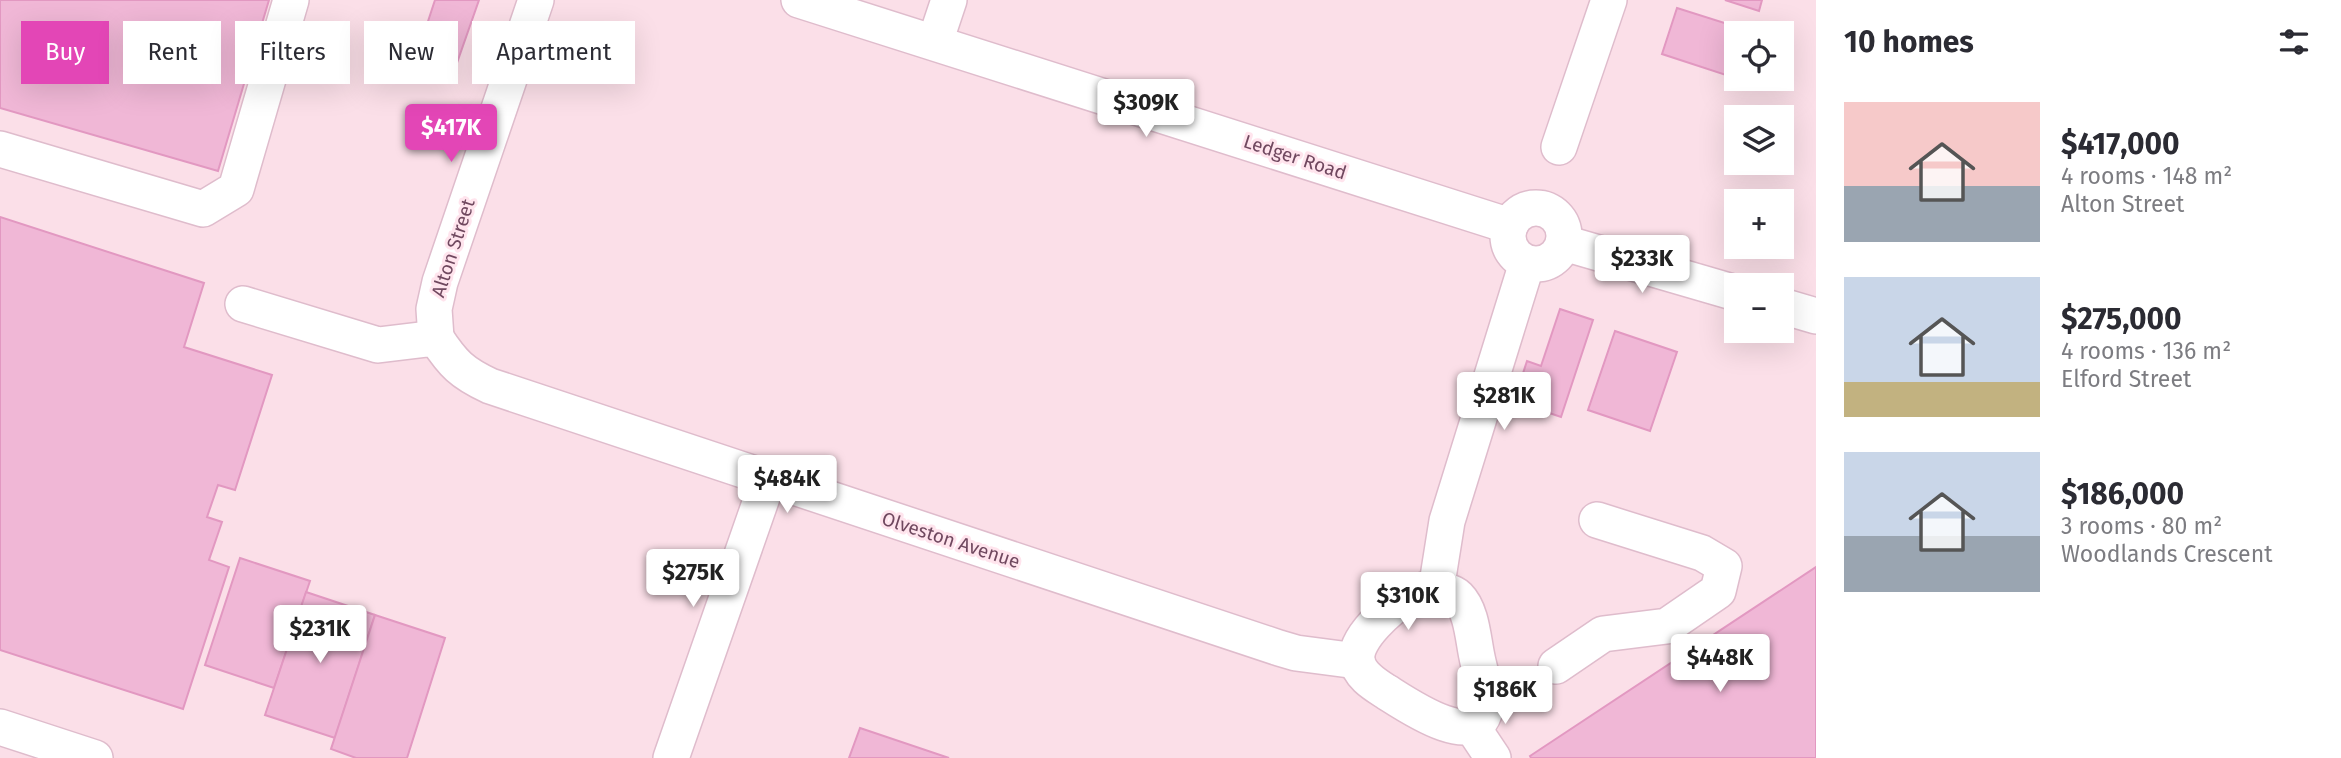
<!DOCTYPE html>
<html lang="en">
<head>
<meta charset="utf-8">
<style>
  :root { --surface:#fff; --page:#f2f2f3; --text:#2b2b33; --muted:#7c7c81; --accent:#e346b6 }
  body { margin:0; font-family:"Fira Sans",sans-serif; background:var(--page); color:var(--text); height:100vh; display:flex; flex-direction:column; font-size:26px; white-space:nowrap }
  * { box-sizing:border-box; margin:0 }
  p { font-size:23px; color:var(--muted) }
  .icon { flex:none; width:38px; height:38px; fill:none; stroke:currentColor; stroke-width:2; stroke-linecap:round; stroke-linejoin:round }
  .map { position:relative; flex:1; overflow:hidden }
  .sheet { display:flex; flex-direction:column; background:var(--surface); width:525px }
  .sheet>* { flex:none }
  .guide { position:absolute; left:21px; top:21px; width:665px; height:63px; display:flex; gap:14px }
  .controls { position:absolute; left:1724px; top:21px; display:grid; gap:14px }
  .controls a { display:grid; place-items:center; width:70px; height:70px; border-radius:0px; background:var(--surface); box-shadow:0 7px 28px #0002; font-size:35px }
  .price { position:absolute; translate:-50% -60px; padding:0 16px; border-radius:7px; background:#fff; color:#222; font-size:23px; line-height:46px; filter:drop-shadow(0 2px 4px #0008) }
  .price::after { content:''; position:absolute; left:50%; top:42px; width:21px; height:16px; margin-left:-10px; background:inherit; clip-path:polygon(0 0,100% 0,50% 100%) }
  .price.active { background:var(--accent); color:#fff }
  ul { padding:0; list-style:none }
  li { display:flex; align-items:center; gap:21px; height:175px; padding:0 28px }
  li span { display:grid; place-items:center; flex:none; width:196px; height:140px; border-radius:0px; color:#555 }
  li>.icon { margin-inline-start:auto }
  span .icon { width:84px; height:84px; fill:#fffc; stroke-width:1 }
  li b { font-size:30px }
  h2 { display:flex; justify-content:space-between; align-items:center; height:84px; padding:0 28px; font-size:30px }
  .tag { padding:0 24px; border-radius:0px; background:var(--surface); box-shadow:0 7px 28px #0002; font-size:24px; line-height:63px }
  .tag.active { background:var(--accent); color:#fff }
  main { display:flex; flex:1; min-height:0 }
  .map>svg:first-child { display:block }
</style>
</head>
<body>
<main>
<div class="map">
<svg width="1816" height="758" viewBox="0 0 1816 758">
  <rect width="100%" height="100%" fill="#fbdfe8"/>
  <g fill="#f0b7d6" stroke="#e298c1" stroke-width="2">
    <polygon points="0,0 269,0 218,171 0,108"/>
    <polygon points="435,0 479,0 451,80 413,67"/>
    <polygon points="1725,0 1762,0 1759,11"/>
    <polygon points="1677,8 1750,31 1749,33 1736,33 1735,78 1662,54"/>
    <polygon points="0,217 204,283 184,347 272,375 235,490 218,485 207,517 222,522 209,560 229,567 183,709 0,650"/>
    <polygon points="1560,309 1593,320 1561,417 1514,401 1527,361 1541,366"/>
    <polygon points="1615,331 1677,352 1650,431 1588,410"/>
    <polygon points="240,558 310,581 274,688 205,665"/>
    <polygon points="1816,567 1816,758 1531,758 1530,756"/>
    <polygon points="306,592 375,615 335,738 265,715"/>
    <polygon points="375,615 445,638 407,758 356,758 331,749"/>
    <polygon points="860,728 949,758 849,758"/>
  </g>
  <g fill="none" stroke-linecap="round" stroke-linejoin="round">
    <defs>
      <g id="minor">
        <polyline points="799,0 1510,226"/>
        <polyline points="935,42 949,0"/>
        <polyline points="1559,147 1609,0"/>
        <polyline points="0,149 203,209 236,189 291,0"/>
        <circle cx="1536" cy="236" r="28"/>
        <polyline points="1564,243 1736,293"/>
        <path d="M243 304 378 345 436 338C453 364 462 373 490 386L1279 648 1296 653 1357 661"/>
        <polyline points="1782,306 1816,316"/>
        <polyline points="436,338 434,309 440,282 536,0"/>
        <path d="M1428 589C1437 590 1451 590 1458 597 1472 611 1473 639 1477 657 1480 673 1488 694 1485 710 1475 753 1403 702 1385 691 1374 684 1359 675 1357 660 1354 638 1391 607 1408 596 1414 592 1421 591 1428 589Z"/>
        <polyline points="1436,590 1447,521 1527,263"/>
        <polyline points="1556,666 1603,634 1667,626 1718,591 1724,566 1702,553 1597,520"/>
        <polyline points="1471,725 1493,758"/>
        <polyline points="0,727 95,758"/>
        <polyline points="671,758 768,480"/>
      </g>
    </defs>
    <use href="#minor" stroke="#dfbccc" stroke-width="38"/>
    <use href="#minor" stroke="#fff" stroke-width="35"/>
  </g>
  <g text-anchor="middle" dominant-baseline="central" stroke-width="6" stroke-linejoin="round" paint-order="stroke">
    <g font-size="19" fill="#70485f" stroke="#ffe4ed">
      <text transform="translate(1295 157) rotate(18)">Ledger Road</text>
      <text transform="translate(453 248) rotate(-72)">Alton Street</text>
      <text transform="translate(951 540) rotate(18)">Olveston Avenue</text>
    </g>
  </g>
</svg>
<div class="controls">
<a><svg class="icon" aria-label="locate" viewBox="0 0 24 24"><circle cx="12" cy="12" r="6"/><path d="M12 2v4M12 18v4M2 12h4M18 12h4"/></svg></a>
<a><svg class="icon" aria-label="layers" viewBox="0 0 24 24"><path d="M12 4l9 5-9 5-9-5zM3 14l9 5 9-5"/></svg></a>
<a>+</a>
<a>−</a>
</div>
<b class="price" style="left:1146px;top:139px">$309K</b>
<b class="price active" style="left:451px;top:164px">$417K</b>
<b class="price" style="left:1642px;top:295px">$233K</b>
<b class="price" style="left:1504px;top:432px">$281K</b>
<b class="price" style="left:787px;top:515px">$484K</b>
<b class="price" style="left:693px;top:609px">$275K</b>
<b class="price" style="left:1408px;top:632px">$310K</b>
<b class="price" style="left:320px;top:665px">$231K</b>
<b class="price" style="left:1720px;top:694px">$448K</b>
<b class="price" style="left:1505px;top:726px">$186K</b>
<div class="guide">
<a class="tag active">Buy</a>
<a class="tag">Rent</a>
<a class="tag">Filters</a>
<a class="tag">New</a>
<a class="tag">Apartment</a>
</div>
</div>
<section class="sheet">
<h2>10 homes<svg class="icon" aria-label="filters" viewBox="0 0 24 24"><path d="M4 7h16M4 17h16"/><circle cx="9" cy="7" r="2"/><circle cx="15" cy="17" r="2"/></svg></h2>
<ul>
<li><span style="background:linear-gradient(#f6c9c9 60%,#9aa5b1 0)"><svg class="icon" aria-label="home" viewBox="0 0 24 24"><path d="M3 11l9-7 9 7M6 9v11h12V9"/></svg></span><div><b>$417,000</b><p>4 rooms · 148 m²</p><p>Alton Street</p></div></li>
<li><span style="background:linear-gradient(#c9d6e8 75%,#c2b280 0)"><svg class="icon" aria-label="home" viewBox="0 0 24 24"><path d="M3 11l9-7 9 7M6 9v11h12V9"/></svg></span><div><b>$275,000</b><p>4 rooms · 136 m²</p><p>Elford Street</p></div></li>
<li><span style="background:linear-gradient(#c9d6e8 60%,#9aa5b1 0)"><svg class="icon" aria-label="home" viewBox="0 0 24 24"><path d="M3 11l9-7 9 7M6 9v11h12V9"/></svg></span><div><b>$186,000</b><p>3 rooms · 80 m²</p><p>Woodlands Crescent</p></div></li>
</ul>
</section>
</main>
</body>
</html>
